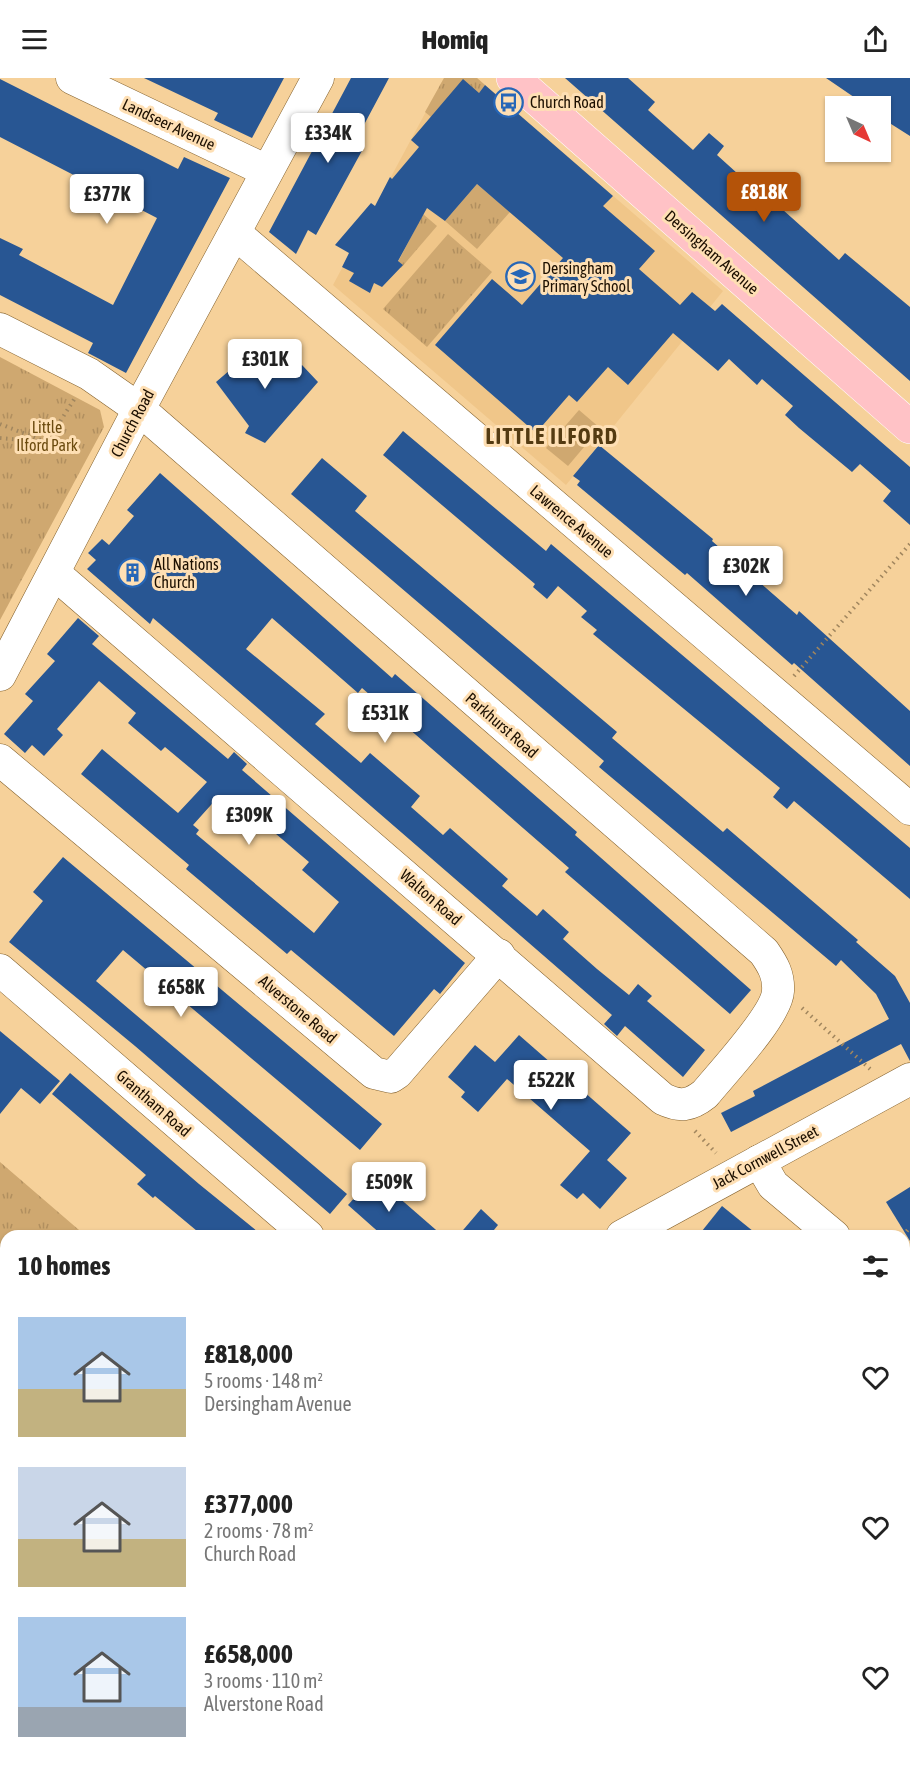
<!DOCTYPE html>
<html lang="en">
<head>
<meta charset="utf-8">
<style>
  :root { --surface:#fff; --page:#f2f2f2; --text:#222; --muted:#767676; --accent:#b45309 }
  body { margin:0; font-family:"Asap Condensed",sans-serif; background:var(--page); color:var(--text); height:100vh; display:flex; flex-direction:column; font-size:22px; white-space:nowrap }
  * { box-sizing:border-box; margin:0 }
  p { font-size:20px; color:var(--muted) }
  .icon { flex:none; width:33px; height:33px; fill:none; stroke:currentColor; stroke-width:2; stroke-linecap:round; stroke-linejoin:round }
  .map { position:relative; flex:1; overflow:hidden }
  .side { position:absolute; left:0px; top:1152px; width:910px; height:536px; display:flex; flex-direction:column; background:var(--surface); border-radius:18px 18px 0 0; box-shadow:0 2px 4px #0004 }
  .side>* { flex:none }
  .needle { width:39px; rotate:136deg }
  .fabs { position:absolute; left:825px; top:18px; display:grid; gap:12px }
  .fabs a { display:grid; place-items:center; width:66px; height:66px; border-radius:0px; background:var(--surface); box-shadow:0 2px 4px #0004; font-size:30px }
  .price { position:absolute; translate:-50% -51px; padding:0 14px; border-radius:6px; background:#fff; color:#222; font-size:20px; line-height:39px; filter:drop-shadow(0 2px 3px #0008) }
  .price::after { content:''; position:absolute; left:50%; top:36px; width:18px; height:14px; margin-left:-9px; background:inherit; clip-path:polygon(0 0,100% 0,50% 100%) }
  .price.current { background:var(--accent); color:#fff }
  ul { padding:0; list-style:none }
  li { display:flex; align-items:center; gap:18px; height:150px; padding:0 18px }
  li span { display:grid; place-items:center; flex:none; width:168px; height:120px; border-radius:0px; color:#555 }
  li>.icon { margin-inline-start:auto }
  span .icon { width:72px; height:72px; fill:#fffc; stroke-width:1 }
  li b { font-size:26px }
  h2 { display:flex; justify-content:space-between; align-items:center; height:72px; padding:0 18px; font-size:26px }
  header { display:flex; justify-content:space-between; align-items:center; height:78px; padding:0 18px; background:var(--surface); font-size:27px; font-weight:800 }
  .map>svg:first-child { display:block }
</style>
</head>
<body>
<header><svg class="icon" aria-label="menu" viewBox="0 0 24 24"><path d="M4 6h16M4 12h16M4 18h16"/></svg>Homiq<svg class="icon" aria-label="share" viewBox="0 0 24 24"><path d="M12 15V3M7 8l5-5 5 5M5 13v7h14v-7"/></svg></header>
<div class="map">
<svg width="910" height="1687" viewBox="0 0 910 1687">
  <defs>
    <pattern id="park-tufts" width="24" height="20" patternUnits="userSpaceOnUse" patternTransform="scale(1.5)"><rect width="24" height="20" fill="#cfa870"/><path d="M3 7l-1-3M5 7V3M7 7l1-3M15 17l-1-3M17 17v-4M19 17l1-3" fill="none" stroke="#b18f5f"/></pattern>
  </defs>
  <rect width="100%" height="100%" fill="#f6d19a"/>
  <polygon fill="#f0c689" points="444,0 477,0 723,213 566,407 333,207"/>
  <g fill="url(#park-tufts)">
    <polygon points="444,0 477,0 485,7 479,15 431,39 425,34"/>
    <polygon points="477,106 510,134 477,171 445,143"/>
    <polygon points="423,136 437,148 401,190 398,184"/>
    <polygon points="448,156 492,194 427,269 383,231"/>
    <polygon points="0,279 100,332 104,349 0,542"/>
    <polygon points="0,1084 86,1158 6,1158 6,1557 0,1552"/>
    <polygon points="199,1682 700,1682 706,1687 206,1687"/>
  </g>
  <polygon fill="#cfa870" points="579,332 600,350 568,388 546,370"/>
  <g fill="#285693" fill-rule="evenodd">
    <polygon points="144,0 284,0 252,60 214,42 218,35"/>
    <polygon points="351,0 389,0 358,58 364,62 364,69 316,157 308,152 296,176 269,154"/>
    <polygon points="565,0 628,0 655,24 648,32 693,72 709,55 724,68 717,77 770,125 773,123 839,182 845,175 910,229 910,303"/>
    <polygon points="826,0 910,0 910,58 880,39 880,28 867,28"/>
    <polygon points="0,1 178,91 184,79 230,100 126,295 88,275 93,265 0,217 0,160 23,171 19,177 113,227 157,140 0,59"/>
    <polygon points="463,1 479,15 485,7 613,118 603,128 655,173 639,191 680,227 692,214 715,233 722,226 910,389 910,447 883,423 891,413 860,386 852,394 799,350 785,337 793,328 762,301 757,307 729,281 718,293 673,255 628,307 608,289 577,324 569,317 536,355 435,267 492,201 522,227 563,180 477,106 445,143 427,130 398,183 403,187 382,209 374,205 370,215 349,203 354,195 342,189 349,175 335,167 371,125 375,128 390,99 392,101 419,69 411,62"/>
    <polygon points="250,264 299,289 302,287 318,304 265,365 245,355 249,348 216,304 237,286"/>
    <polygon points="403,353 546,473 551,466 910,770 910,821 794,723 787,731 773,719 780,710 593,556 597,552 581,539 587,533 558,508 547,521 533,509 535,506 383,377"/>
    <polygon points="599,367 713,461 712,463 797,537 799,533 910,633 910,688 794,585 792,587 687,495 685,497 577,407 580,403 573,398"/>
    <polygon points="322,380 367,418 355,433 617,654 612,660 723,754 727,750 858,862 856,864 895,898 910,925 910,983 901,966 731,1054 721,1035 755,1018 753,1013 889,941 876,916 841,882 836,888 599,689 604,683 291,416"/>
    <polygon points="160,395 392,600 395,596 577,754 575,757 751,912 730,936 565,794 569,790 362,610 358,615 272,540 246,571 325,636 315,646 361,685 370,675 384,687 420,718 411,729 443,757 450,750 508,801 502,808 537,838 543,831 569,854 563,861 597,891 629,917 638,906 652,918 647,923 705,972 683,999 625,948 617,958 604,946 612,937 222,599 153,540 150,546 87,491 96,482 88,475 102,461 109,467 134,438 127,432"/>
    <path d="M78 540 99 558 92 566 228 681 234 674 247 686 242 692 465 885 440 916 434 911 394 958 291 872 287 876 186 791 189 787 81 696 102 671 178 735 207 704 165 669 161 673 128 645 136 635 99 603 57 651 63 657 44 678 32 667 25 675 4 656 33 623 25 616 55 583 47 576ZM219 718 244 739 249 733 309 784 302 792 339 824 314 855 196 756 199 752 193 747Z"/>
    <polygon points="63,779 382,1046 360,1072 123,872 96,903 347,1116 330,1136 135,968 9,864 43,823 33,814"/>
    <polygon points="0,953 60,1003 40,1026 21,1010 0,1036"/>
    <polygon points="519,957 631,1055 607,1082 627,1100 600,1131 583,1115 577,1121 560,1107 590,1073 507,1001 478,1034 461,1019 465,1014 448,999 475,967 495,984"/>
    <polygon points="70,995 199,1106 263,1158 203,1158 155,1118 153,1120 137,1106 146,1097 52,1016"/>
    <polygon points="374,1098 443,1158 383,1158 348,1127"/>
    <polygon points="910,1109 910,1163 886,1124"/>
    <polygon points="722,1128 759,1158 698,1158"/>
    <polygon points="481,1131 498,1147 489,1158 458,1158"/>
  </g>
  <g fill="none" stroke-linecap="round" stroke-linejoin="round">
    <defs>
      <g id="minor">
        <polyline points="72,0 267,93"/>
        <polyline points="235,155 910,731"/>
        <path d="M0 251 89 296 139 331 764 874C773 887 779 897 778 913 777 937 722 995 705 1016 690 1028 680 1029 663 1021L54 495"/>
        <polyline points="0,597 139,331 318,0"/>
        <polyline points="0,682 374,995 391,999 397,995 499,877"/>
        <polyline points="0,892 308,1158"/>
        <polyline points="759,1083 773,1107 834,1158"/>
        <polyline points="622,1158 910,1001"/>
        <polyline points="904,1215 910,1220"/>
        <polyline points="904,1325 910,1318"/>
        <polyline points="904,1667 910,1672"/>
      </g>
      <polyline id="major" points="513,0 910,349"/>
      <polyline id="highway" points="14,1682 21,1687"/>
    </defs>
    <use href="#minor" stroke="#84622e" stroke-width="33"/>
    <use href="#major" stroke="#fff" stroke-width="34"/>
    <use href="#highway" stroke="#fff" stroke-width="34"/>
    <g stroke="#a1865e" stroke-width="4" stroke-dasharray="1.5 4.5" stroke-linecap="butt">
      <polyline points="0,346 41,362"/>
      <polyline points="0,360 47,364 75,320"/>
      <polyline points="794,598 910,466"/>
      <polyline points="802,930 870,991"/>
      <polyline points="695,1053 716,1075"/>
      <polyline points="903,1158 910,1149"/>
      <polyline points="0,1210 6,1215"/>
      <polyline points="0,1489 6,1494"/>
      <polyline points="904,1625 910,1618"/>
      <polyline points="243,1682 250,1687"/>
      <polyline points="584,1682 591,1687"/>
      <polyline points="304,1687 309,1682"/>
    </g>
    <use href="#minor" stroke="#fff" stroke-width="32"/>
    <use href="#major" stroke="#ffc2c6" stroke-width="33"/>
    <use href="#highway" stroke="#ff9aa0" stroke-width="33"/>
  </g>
  <defs>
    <symbol id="bus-ring" viewBox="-11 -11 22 22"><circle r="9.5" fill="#fedfb4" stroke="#2666b7" stroke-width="1.5"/><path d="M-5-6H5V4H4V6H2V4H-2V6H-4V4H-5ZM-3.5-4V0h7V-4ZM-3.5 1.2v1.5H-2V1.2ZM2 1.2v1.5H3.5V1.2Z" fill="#2666b7"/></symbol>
    <symbol id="school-ring" viewBox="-11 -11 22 22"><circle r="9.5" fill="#fedfb4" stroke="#2666b7" stroke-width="1.5"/><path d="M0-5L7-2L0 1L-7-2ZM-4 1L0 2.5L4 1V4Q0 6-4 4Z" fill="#2666b7"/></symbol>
    <symbol id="building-ring" viewBox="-11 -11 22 22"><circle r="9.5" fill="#fedfb4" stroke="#2666b7" stroke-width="1.5"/><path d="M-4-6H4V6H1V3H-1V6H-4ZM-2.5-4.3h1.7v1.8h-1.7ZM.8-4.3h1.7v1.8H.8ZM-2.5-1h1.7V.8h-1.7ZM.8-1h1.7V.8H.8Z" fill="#2666b7"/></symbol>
  </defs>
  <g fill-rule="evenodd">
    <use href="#bus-ring" x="492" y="8" width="33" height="33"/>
    <use href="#school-ring" x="504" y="182" width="33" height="33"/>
    <use href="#building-ring" x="116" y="478" width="33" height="33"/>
  </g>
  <g text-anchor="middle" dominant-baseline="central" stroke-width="6" stroke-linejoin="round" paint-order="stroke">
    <g font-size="16" fill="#1c0f00" stroke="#fedfb4" text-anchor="start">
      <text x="530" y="24">Church Road</text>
      <text x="542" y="190">Dersingham<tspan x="542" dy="18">Primary School</tspan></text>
      <text x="154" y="486">All Nations<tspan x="154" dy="18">Church</tspan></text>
    </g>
    <g font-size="16" fill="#1c0f00" stroke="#fedfb4">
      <text transform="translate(169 46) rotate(25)">Landseer Avenue</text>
      <text transform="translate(712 174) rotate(41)">Dersingham Avenue</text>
      <text transform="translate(132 345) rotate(-62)">Church Road</text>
      <text transform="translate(572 443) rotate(40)">Lawrence Avenue</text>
      <text transform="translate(502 647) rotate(41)">Parkhurst Road</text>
      <text transform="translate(431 819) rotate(41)">Walton Road</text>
      <text transform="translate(298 931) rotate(40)">Alverstone Road</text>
      <text transform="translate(154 1025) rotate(41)">Grantham Road</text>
      <text transform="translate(765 1079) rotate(-28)">Jack Cornwell Street</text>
    </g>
    <g font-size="16" fill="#6c4b0f" stroke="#fedfb4">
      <text x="47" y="349">Little<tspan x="47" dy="18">Ilford Park</tspan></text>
    </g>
    <g font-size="22" font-weight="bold" letter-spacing="1.5" fill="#543b12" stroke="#fedfb4">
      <text x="552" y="358">LITTLE ILFORD</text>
    </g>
  </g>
</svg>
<div class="fabs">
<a><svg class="needle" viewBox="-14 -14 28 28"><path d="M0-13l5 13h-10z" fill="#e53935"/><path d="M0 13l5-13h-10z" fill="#767676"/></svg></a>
</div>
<b class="price" style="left:328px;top:86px">£334K</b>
<b class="price current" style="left:764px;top:145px">£818K</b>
<b class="price" style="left:107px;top:147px">£377K</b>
<b class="price" style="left:265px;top:312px">£301K</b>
<b class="price" style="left:746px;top:519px">£302K</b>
<b class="price" style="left:385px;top:666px">£531K</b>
<b class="price" style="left:249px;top:768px">£309K</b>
<b class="price" style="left:181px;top:940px">£658K</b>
<b class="price" style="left:551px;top:1033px">£522K</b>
<b class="price" style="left:389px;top:1135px">£509K</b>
<section class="side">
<h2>10 homes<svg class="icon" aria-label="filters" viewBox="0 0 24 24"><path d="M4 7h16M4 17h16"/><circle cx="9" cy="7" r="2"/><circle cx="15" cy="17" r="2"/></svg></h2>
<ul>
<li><span style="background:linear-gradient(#a9c7e8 60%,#c2b280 0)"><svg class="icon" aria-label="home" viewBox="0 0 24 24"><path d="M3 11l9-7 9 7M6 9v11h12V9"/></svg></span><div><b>£818,000</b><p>5 rooms · 148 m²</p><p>Dersingham Avenue</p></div><svg class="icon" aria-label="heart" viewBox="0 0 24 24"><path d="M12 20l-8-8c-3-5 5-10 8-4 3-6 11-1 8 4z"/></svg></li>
<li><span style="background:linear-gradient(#c9d6e8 60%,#c2b280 0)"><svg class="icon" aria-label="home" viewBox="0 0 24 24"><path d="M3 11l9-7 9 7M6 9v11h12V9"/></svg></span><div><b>£377,000</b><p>2 rooms · 78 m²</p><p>Church Road</p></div><svg class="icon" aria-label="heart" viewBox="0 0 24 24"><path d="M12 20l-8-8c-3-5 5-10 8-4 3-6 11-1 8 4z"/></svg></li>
<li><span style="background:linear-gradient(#a9c7e8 75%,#9aa5b1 0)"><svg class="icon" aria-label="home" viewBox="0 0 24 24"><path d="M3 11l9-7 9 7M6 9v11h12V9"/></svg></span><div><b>£658,000</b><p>3 rooms · 110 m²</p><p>Alverstone Road</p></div><svg class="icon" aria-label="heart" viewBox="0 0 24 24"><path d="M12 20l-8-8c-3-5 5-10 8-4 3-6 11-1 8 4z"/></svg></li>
</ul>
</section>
</div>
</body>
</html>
